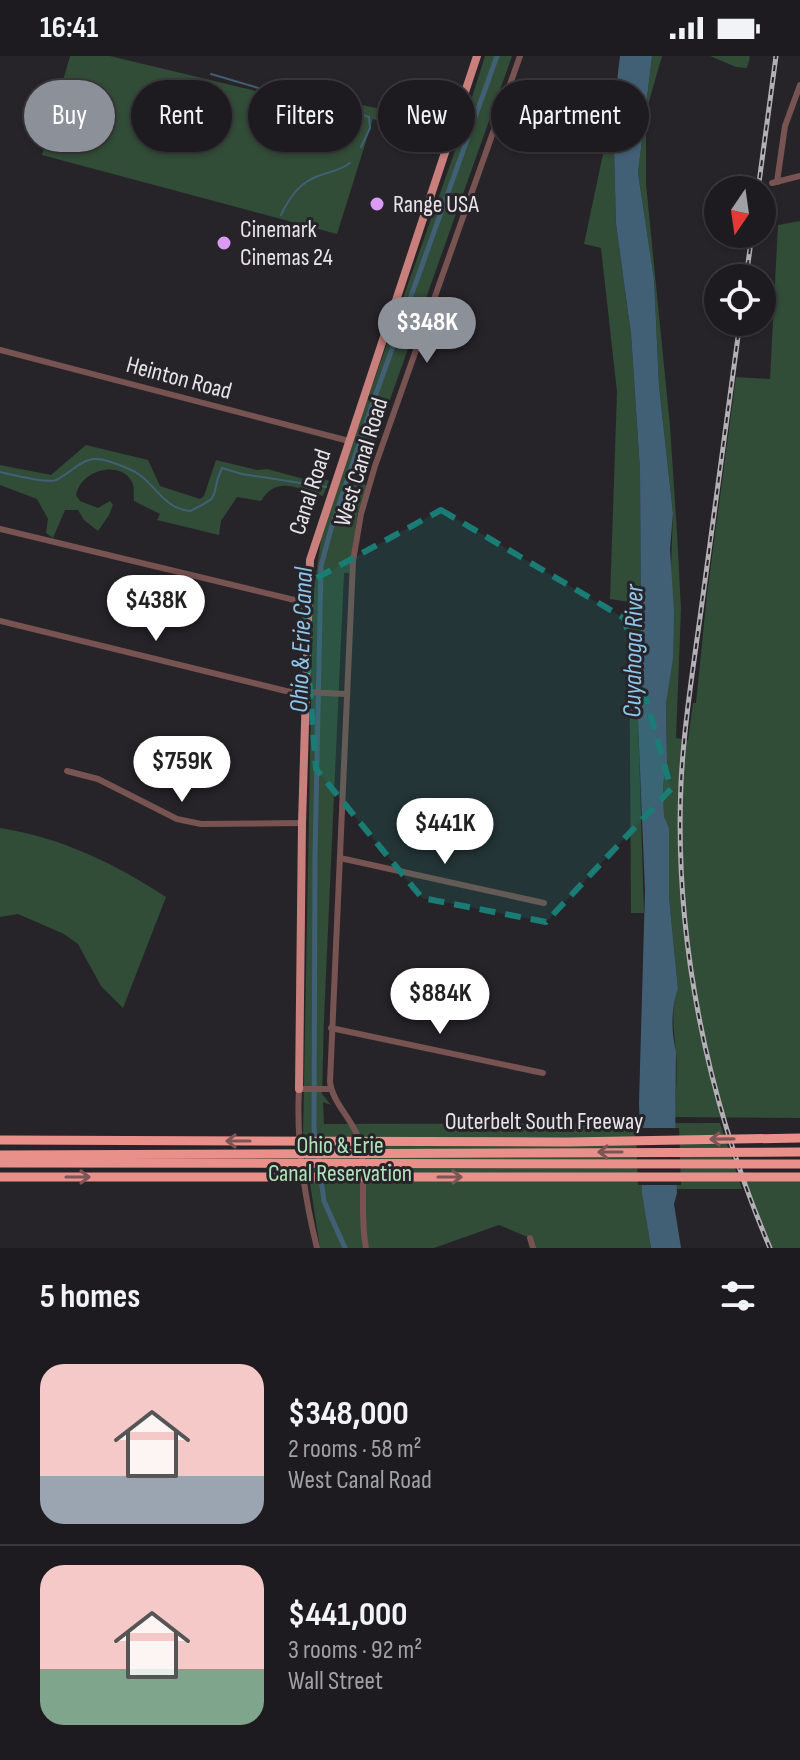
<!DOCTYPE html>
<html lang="en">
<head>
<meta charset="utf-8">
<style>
  :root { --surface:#1d1b1f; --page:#2a282c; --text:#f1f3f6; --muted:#a0a1a4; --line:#3b393d; --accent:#8c9099 }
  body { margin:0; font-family:"Sofia Sans Condensed",sans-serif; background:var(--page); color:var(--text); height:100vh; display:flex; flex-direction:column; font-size:30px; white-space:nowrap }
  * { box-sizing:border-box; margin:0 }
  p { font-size:26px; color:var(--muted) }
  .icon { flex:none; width:44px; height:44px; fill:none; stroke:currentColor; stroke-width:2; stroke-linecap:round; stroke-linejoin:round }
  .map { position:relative; height:1192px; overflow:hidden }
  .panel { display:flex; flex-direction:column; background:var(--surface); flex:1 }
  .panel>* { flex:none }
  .guide { position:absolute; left:24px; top:24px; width:752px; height:72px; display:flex; gap:16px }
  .needle { width:52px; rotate:193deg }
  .controls { position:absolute; left:704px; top:120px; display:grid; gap:16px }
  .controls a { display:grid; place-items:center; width:72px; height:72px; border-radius:50%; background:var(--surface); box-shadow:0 2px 6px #0004,0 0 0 2px var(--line); font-size:40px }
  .price { position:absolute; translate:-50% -68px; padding:0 18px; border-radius:28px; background:#fff; color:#222; font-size:26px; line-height:52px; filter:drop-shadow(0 2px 4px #0008) }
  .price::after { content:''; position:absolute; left:50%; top:48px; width:24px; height:18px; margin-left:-12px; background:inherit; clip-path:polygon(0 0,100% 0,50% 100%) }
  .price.active { background:var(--accent); color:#fff }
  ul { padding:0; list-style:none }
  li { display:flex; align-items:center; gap:24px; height:200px; padding:0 40px }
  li+li { border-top:2px solid var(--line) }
  li span { display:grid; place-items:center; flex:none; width:224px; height:160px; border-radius:24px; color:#555 }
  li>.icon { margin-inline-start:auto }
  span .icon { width:96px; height:96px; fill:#fffc; stroke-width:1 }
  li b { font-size:34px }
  h2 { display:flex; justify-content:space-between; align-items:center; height:96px; padding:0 40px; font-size:34px }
  .chip { padding:0 28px; border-radius:36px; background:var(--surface); box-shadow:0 2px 6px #0004,0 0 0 2px var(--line); font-size:28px; line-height:72px }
  .chip.active { background:var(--accent); color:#fff }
  .status { display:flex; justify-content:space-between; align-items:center; height:56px; padding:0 40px; background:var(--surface); direction:ltr }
  .status svg { height:22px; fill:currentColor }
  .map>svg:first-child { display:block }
</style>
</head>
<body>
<div class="status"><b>16:41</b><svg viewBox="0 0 49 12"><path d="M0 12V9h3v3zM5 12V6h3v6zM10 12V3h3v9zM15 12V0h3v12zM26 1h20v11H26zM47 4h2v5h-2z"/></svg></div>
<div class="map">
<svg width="800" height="1192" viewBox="0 0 800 1192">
  <rect width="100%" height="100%" fill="#272429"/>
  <g fill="#314c37">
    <path d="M70 0H110L331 53 330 46C361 46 398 57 427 65L434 62 450 66 442 85 373 63 337 178 42 99Z"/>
    <polygon points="485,0 512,0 365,414 361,427 369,430 361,455 358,455 349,517 344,517 324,963 322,1038 331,1049 323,1046 324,1068 720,1067 742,1133 642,1133 651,1192 533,1192 530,1182 499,1169 434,1192 320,1192 303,1082 313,542 323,469 456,92"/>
    <path d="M652 0H662L646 56V128L670 370 677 477 681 553 676 682 688 684 693 647H696L707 538 736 321 770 323 778 169 800 165V1062L675 1061C675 1040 678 1018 676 996 674 975 670 954 678 933L669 841V772L664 760 663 728 667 706 666 647 673 457 659 330 654 223 638 117Z"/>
    <polygon points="710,0 749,0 750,1 747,12 736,11"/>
    <polygon points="609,56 613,59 616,168 631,278 640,414 641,586 638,665 644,857 631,857 629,546 610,543 617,336 601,192 584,188 603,98"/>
    <path d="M86 389 148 404 160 430 200 443 204 440 216 404 257 414 267 413 304 423 321 422 329 425 323 440C298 434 278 418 261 445L237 441 221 465 219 479 157 464 160 458 134 445C133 438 135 432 132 426 121 404 81 413 76 439L80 445 98 452 110 445 113 449 109 459 98 475 84 464 78 454H65L53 482 46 477 48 463 37 443 0 429V409L51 419Z"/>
    <path d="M0 772C60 781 116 808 166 841L123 952 101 930 78 888 64 878 18 858 0 861Z"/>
    <polygon points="741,1119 800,1120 800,1192 770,1192"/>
  </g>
  <path fill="#416075" d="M620 0H652L638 117 654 223 659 330 673 457 670 493 674 556 673 602 666 647 667 706 663 728 664 760 669 772V841L678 933C671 952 671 975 676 995L675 1095 677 1137 674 1148 681 1192H651L642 1137 639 1047 645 835 638 665 641 586 640 414 631 278 616 168 613 59Z"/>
  <polygon fill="#272429" points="636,1072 679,1072 681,1129 638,1129"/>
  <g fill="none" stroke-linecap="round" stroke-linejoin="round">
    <g stroke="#416075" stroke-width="2">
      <path d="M211 18 289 41C306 52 323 49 342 53 351 54 360 58 369 61L370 72 361 91"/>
      <path d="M281 159C290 140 301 125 321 119 332 115 341 114 350 107"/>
      <path d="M0 416C9 418 49 428 56 424 77 414 83 396 111 406 120 409 133 414 140 419 157 432 166 453 190 455 226 438 208 441 222 412L242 418 326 431"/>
    </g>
    <polyline stroke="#416075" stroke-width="5" points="345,1192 324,1145 314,1072 315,800 321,510 331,473 372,349 497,0"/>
    <g stroke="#775351" stroke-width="6">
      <polyline points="777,126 785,70 800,29"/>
      <polyline points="772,127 800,120"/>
      <polyline points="0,294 349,385"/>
      <polyline points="0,473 307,547"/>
      <polyline points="0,565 286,635 346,638"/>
      <polyline points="67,715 98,723 177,763 201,768 302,767"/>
      <polyline points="340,802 544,847"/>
      <polyline points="331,972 543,1017"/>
      <polyline points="530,1182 533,1192"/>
      <path d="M317 1192C304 1139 296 1087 299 1033H331"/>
      <path d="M366 1192C359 1157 367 1121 360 1087 355 1065 333 1049 330 1026L353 505 361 458 375 410 520 0"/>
    </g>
    <polyline stroke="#c97f7b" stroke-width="8" points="299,1033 302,767 310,504 477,0"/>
    <defs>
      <g id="rail">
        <polyline points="758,134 776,0"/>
        <polyline points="746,222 752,178"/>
        <path d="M740 266C727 360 715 454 702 547 694 607 684 667 681 727 674 886 708 1046 770 1192"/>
      </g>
    </defs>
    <use href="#rail" stroke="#b3b0b5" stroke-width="5"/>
    <use href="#rail" stroke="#272429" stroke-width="2" stroke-dasharray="6" stroke-linecap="butt"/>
    <g stroke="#e9908b" stroke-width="9">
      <polyline points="0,1084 568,1086 800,1082"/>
      <polyline points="0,1099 800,1096"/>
      <polyline points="0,1107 800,1108"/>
      <polyline points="0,1121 800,1121"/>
    </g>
  </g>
  <defs><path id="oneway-shaft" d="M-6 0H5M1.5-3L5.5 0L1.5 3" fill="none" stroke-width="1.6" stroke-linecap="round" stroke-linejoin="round" transform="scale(2)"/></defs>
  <g stroke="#7e5555">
    <use href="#oneway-shaft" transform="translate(722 1083) rotate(179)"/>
    <use href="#oneway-shaft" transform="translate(238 1085) rotate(-180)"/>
    <use href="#oneway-shaft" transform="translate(610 1096) rotate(180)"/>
    <use href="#oneway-shaft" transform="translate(78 1121)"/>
    <use href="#oneway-shaft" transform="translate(450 1121)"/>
  </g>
  <path fill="#1a7c74" fill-opacity="0.2" stroke="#1a7c74" stroke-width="6" stroke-dasharray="16 10" stroke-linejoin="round" d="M441 454 624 562 671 733 546 866 422 842 316 713 302 530Z"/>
  <g fill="#db9af6" stroke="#272429" stroke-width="3">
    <circle cx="377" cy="148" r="8"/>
    <circle cx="224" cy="187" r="8"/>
  </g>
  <g text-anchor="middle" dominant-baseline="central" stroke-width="6" stroke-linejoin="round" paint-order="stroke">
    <g font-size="24" fill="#e8e5e9" stroke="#272429" text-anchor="start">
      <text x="393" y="148">Range USA</text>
      <text x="240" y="173">Cinemark<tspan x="240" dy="28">Cinemas 24</tspan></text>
    </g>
    <g font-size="24" fill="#e8e5e9" stroke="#272429">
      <text transform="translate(179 322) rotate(15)">Heinton Road</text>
      <text transform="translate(361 406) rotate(-73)">West Canal Road</text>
      <text transform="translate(310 436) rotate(-72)">Canal Road</text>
      <text x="544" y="1065">Outerbelt South Freeway</text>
    </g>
    <g font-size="24" fill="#afe4ba" stroke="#272429">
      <text x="340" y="1089">Ohio &amp; Erie<tspan x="340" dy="28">Canal Reservation</tspan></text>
    </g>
    <g font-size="26" font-style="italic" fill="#8ec6ec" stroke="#272429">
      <text transform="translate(302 584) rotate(-88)">Ohio &amp; Erie Canal</text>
      <text transform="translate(634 595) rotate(-89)">Cuyahoga River</text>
    </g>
  </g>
</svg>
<div class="controls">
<a><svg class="needle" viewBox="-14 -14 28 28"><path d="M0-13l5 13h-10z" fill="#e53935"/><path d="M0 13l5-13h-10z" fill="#a0a1a4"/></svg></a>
<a><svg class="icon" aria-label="locate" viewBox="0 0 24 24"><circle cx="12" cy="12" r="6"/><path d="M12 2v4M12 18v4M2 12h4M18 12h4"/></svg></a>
</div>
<b class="price active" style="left:427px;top:309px">$348K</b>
<b class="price" style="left:156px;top:587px">$438K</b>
<b class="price" style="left:182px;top:748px">$759K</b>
<b class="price" style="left:445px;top:810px">$441K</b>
<b class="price" style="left:440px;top:980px">$884K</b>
<div class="guide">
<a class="chip active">Buy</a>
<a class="chip">Rent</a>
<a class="chip">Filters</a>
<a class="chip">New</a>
<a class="chip">Apartment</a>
</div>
</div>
<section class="panel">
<h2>5 homes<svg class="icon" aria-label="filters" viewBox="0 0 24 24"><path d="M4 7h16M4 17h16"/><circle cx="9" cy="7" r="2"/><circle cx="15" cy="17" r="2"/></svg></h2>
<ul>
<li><span style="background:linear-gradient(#f6c9c9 70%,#9aa5b1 0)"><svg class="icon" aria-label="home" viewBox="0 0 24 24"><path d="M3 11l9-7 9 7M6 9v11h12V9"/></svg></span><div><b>$348,000</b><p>2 rooms · 58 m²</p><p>West Canal Road</p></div></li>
<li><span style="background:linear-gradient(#f6c9c9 65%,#7fa58c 0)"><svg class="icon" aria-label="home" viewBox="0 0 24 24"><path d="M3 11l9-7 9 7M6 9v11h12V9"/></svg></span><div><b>$441,000</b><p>3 rooms · 92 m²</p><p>Wall Street</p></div></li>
</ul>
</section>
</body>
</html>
